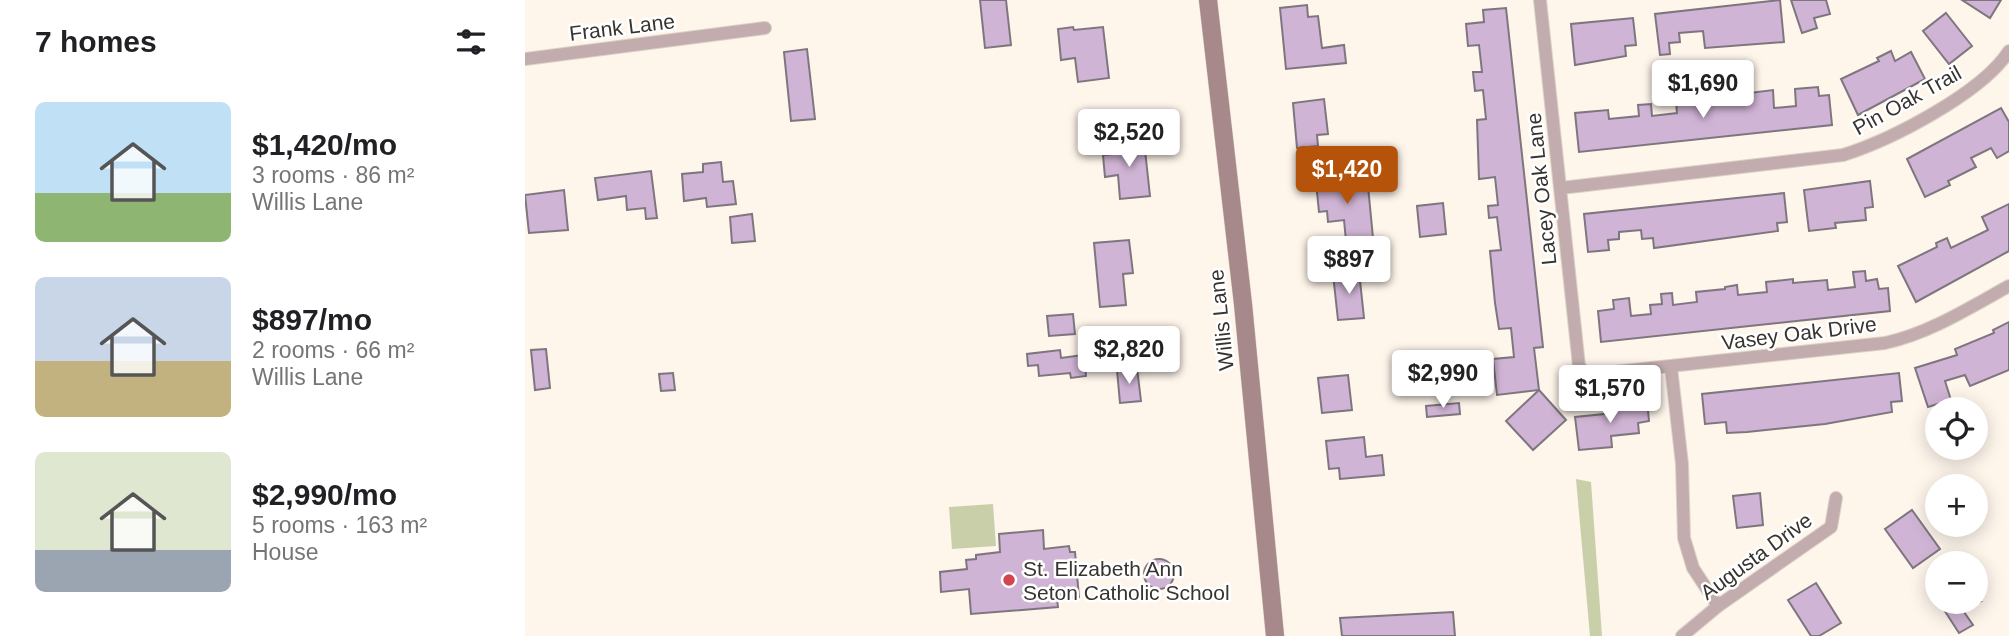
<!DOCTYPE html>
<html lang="en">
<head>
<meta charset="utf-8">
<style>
  :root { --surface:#fff; --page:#f6f6f6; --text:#202124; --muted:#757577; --accent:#b45309 }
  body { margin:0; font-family:Arial,sans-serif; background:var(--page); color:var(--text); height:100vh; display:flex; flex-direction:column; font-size:26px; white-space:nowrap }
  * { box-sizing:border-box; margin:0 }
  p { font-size:23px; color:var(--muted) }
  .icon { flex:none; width:38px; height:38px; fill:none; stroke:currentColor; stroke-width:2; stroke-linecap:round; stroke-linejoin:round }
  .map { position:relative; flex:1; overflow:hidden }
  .sheet { display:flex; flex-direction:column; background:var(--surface); width:525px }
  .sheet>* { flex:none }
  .tools { position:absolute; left:1400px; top:397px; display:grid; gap:14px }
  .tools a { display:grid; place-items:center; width:63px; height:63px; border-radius:50%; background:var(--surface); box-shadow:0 4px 18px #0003; font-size:35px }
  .price { position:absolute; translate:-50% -60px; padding:0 16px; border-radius:7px; background:#fff; color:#222; font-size:23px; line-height:46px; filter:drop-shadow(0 2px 4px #0008) }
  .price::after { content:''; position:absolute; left:50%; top:42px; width:21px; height:16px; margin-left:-10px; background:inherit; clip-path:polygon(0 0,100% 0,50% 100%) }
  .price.active { background:var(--accent); color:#fff }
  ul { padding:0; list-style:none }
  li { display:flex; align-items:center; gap:21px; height:175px; padding:0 35px }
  li span { display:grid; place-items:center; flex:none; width:196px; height:140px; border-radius:10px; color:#555 }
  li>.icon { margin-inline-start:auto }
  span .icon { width:84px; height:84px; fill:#fffc; stroke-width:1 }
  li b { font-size:30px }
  h2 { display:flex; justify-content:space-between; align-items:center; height:84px; padding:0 35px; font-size:30px }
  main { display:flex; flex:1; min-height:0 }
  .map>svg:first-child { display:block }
</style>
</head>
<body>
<main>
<section class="sheet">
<h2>7 homes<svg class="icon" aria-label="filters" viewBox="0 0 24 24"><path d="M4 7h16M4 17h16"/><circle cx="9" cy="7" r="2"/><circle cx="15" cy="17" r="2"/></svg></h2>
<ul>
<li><span style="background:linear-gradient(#bfe0f5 65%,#8fb573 0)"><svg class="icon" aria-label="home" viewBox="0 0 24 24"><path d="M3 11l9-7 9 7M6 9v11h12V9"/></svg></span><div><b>$1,420/mo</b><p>3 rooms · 86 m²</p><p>Willis Lane</p></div></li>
<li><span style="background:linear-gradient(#c9d6e8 60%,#c2b280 0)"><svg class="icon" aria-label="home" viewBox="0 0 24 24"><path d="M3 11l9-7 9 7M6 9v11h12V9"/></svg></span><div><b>$897/mo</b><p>2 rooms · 66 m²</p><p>Willis Lane</p></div></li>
<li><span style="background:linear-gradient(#dfe7d0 70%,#9aa5b1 0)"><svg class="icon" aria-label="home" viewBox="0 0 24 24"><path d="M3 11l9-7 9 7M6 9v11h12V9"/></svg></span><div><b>$2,990/mo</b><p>5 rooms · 163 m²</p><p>House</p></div></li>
</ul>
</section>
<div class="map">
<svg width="1484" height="636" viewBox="0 0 1484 636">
  <rect width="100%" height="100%" fill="#fef5eb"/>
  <g fill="#c9d0a9">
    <polygon points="1051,479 1066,482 1077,636 1065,636"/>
    <polygon points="468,504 471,546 427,549 424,507"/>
  </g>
  <g fill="#d0b4d5" stroke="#7d767f" stroke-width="2">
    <polygon points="455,0 481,0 486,45 460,48"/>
    <polygon points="1255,0 1259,42 1180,48 1178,31 1154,33 1155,42 1144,43 1145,54 1135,55 1130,14"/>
    <polygon points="1266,0 1301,0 1305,14 1289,18 1292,28 1277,33"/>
    <polygon points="1437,0 1476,0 1465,18"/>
    <polygon points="782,5 783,17 793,16 797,48 819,45 821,63 761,69 755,8"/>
    <polygon points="981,8 1018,347 1009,348 1014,390 972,395 968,359 989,357 986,328 974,329 970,303 965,251 976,250 972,217 964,218 963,206 973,205 970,177 954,179 952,120 961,119 958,90 950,91 948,72 957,72 954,45 943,46 941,24 959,22 958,10"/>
    <polygon points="1421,13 1447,46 1424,64 1398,31"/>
    <polygon points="1108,18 1111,45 1100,46 1101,56 1050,65 1046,24"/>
    <polygon points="548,27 549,30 578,27 584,78 553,82 550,58 536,60 533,29"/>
    <polygon points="282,49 290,119 266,121 259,52"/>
    <polygon points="1366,51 1370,61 1386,52 1400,79 1333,115 1316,79 1354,61 1352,58"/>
    <polygon points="1293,87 1294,96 1304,95 1307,125 1054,152 1050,113 1083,110 1084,119 1114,116 1113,105 1126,104 1127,116 1152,113 1151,102 1248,90 1249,108 1271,106 1270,89"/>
    <polygon points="799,99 803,134 792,135 793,146 772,148 768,103"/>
    <polygon points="1476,108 1484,122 1484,151 1472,158 1466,148 1446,158 1451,167 1423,181 1425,185 1400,197 1382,159"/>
    <polygon points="619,141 625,196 595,199 593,175 580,177 578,155 587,154 587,145"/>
    <polygon points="196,162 198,182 208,181 211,204 182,207 181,198 159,201 157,174 178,172 178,164"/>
    <polygon points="126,171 132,218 121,219 120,208 102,210 101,196 73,200 70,178"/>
    <polygon points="832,177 833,187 843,186 848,238 821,241 819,220 803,222 802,211 794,212 791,182"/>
    <polygon points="1345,181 1348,207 1340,208 1341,220 1310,223 1311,228 1284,231 1279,190"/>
    <polygon points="39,190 43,230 4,233 0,195"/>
    <polygon points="1259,193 1262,222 1252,223 1253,231 1129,248 1128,238 1117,239 1116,230 1094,232 1094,239 1083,240 1084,250 1063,252 1059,214"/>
    <polygon points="918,203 921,234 895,237 892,206"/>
    <polygon points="1484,204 1484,251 1391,302 1373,266 1412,247 1411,243 1422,238 1426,248 1463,230 1457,217"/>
    <polygon points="227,214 230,241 207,243 205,217"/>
    <polygon points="604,240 608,273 598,274 601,305 575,307 569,243"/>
    <polygon points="834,271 839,318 813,320 808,274"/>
    <polygon points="1340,271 1341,281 1352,279 1354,289 1363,288 1365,311 1076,342 1073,311 1089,309 1088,300 1104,298 1106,316 1126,314 1125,305 1137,304 1136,294 1147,293 1148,305 1172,302 1171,292 1200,289 1200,287 1212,285 1213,295 1242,292 1241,282 1268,279 1268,283 1302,280 1303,290 1330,287 1328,272"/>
    <polygon points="548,314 550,334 524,336 522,316"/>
    <polygon points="1484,322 1484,370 1445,386 1440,375 1420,381 1426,400 1403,407 1390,368 1432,355 1430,349 1469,333 1468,330"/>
    <polygon points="21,349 25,388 10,390 6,350"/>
    <polygon points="535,350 536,358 559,355 561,376 546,378 545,373 514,376 513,365 503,366 502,354"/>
    <polygon points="612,368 616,401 595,403 592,370"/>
    <polygon points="148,373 150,390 136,391 134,374"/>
    <polygon points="1374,373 1377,401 1366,402 1367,412 1300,424 1222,432 1202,433 1201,422 1180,424 1177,394"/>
    <polygon points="823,375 827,410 797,413 793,378"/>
    <polygon points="1014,390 1041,420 1008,450 981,421"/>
    <polygon points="1122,401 1124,421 1113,423 1114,433 1086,436 1087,447 1054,450 1050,417 1089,413 1088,404"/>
    <polygon points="934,403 935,414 902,417 901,406"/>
    <polygon points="839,437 841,457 857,455 859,475 815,479 814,468 804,469 801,441"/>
    <polygon points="1235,493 1238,525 1212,528 1208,496"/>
    <polygon points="1387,510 1415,549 1388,568 1360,529"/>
    <polygon points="518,530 519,549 544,546 545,552 550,552 554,597 532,599 533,607 446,614 444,589 416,592 415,572 442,569 441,560 451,559 451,555 475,552 474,534"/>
    <circle cx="634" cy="574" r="15"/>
    <polygon points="1291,583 1316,623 1294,636 1286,636 1263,600"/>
    <polygon points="1414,602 1455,602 1439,612 1448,625 1434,633"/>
    <polygon points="928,612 930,636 817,636 815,618"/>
  </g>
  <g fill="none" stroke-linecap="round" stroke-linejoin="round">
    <defs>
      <g id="street">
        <path d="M1015 0 1054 366 1061 375 1360 343C1405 333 1444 308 1484 286"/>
        <polyline points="0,59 240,28"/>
        <path d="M1036 188 1318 155C1366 140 1457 93 1484 51"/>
        <polyline points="1146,367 1157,464 1159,538 1168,568 1193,606"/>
        <polyline points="1157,636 1193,606 1306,527 1311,498"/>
      </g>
      <polyline id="secondary" points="683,0 718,304 750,636"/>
    </defs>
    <use href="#street" stroke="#dad2c9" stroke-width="14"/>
    <use href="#secondary" stroke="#dad2c9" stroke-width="19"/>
    <use href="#street" stroke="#c2acae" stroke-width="12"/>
    <use href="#secondary" stroke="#a7888b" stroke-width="18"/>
  </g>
  <circle fill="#d4444f" stroke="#fff" stroke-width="2.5" cx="484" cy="580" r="7"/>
  <g text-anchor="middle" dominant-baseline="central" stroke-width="5" stroke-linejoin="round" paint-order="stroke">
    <g font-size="21" fill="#373430" stroke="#fff">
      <text transform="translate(97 27) rotate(-7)">Frank Lane</text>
      <text transform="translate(1382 100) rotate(-29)">Pin Oak Trail</text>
      <text transform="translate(1016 189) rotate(-96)">Lacey Oak Lane</text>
      <text transform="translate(696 320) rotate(-96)">Willis Lane</text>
      <text transform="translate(1274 333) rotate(-7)">Vasey Oak Drive</text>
      <text transform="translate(1231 556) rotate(-36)">Augusta Drive</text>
    </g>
    <g font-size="21" fill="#373430" stroke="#fff" text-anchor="start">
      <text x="498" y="568">St. Elizabeth Ann<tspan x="498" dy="24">Seton Catholic School</tspan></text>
    </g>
  </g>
</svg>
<div class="tools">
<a><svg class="icon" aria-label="locate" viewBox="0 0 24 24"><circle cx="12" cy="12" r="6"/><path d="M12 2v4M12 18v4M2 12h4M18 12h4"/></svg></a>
<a>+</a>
<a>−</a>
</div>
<b class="price" style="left:1178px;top:120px">$1,690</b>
<b class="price" style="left:604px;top:169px">$2,520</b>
<b class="price active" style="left:822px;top:206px">$1,420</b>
<b class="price" style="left:824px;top:296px">$897</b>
<b class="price" style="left:604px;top:386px">$2,820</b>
<b class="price" style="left:918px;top:410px">$2,990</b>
<b class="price" style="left:1085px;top:425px">$1,570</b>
</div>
</main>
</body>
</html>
